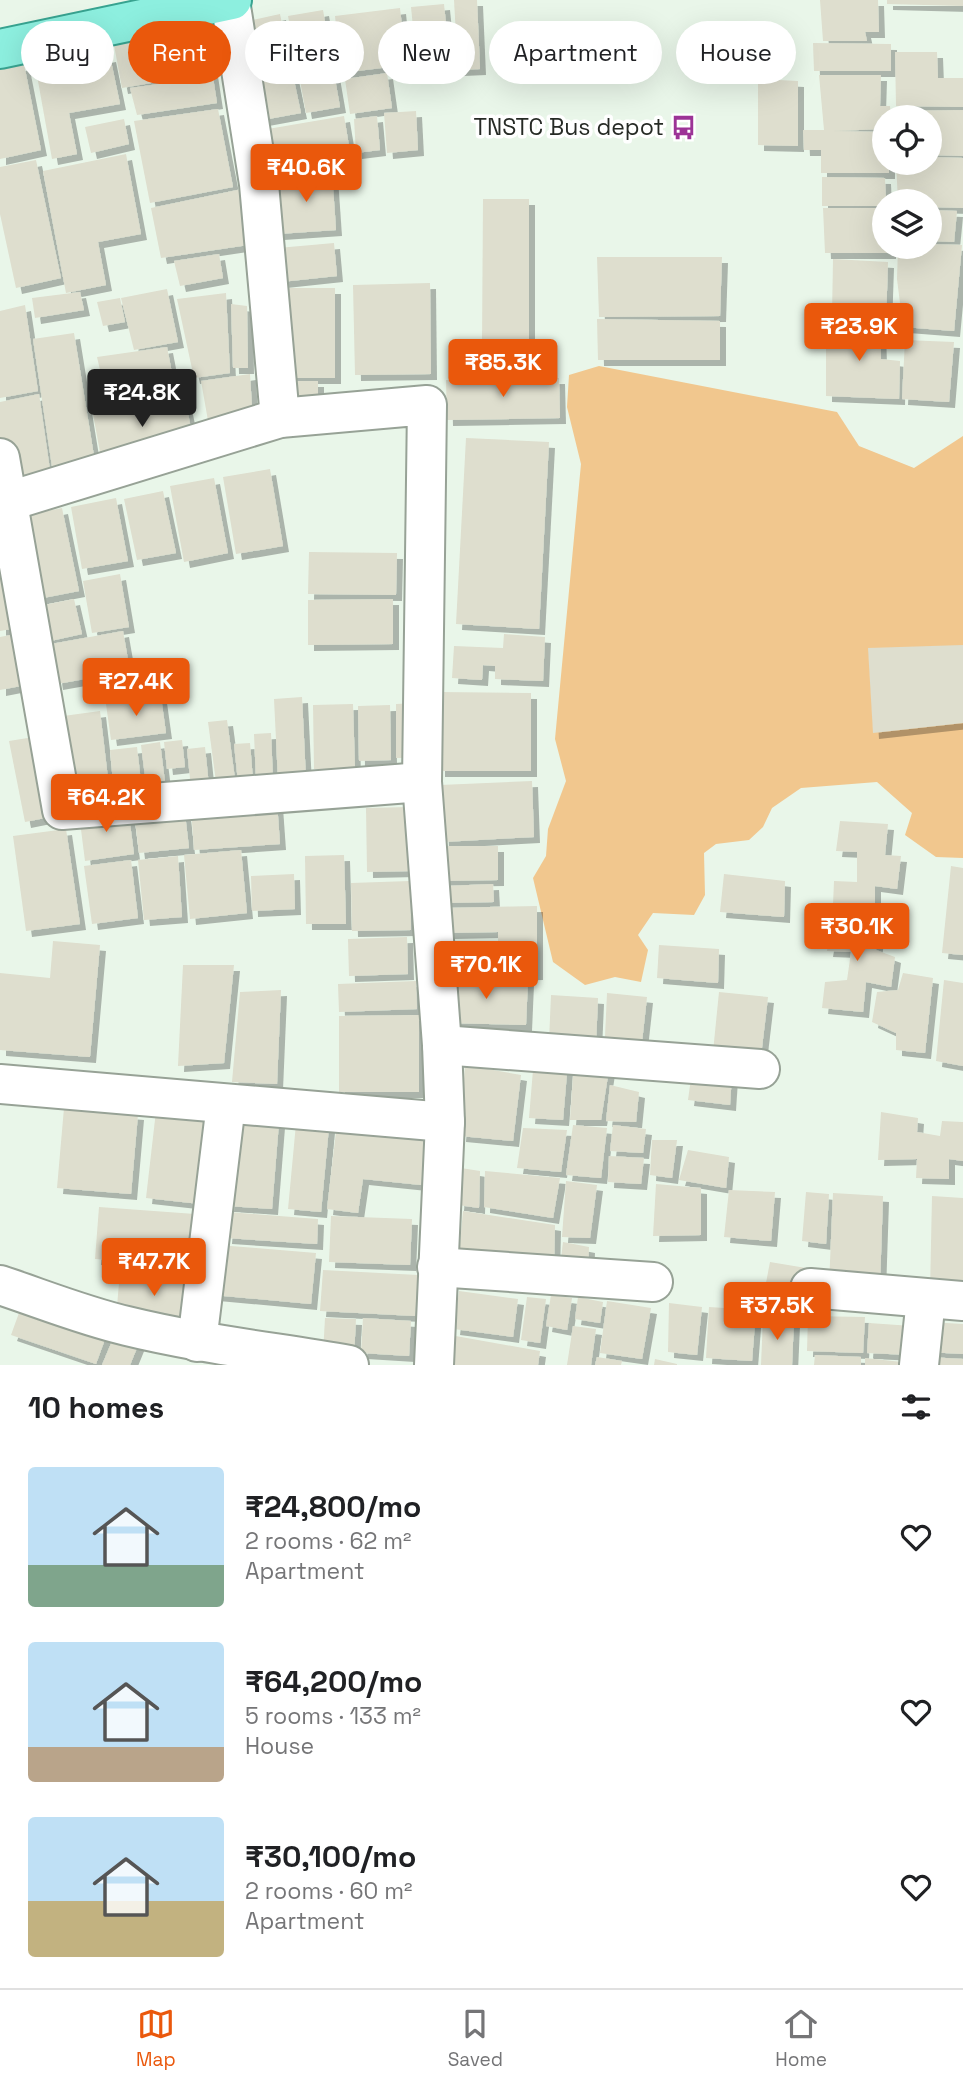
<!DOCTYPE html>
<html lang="en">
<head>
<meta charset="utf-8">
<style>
  :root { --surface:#fff; --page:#f2f2f2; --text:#202124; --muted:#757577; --line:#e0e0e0; --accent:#ea580c }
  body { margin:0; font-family:"Space Grotesk",sans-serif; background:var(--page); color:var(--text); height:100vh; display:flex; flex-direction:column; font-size:26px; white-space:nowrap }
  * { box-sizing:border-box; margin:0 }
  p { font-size:23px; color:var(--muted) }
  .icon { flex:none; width:38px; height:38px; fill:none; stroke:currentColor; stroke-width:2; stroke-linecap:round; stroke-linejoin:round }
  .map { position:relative; height:1365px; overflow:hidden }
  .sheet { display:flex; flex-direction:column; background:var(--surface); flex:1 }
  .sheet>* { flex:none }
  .guide { position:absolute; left:21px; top:21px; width:922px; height:63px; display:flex; gap:14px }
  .buttons { position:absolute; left:872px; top:105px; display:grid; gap:14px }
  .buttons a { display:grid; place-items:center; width:70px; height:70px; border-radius:50%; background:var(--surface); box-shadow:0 7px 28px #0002; font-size:35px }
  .price { position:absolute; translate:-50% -60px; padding:0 16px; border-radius:7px; background:var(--accent); color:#fff; font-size:23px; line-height:46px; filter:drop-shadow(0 2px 4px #0008) }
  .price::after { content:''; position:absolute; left:50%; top:42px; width:21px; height:16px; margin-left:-10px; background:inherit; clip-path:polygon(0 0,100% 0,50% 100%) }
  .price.on { background:#222; color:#fff }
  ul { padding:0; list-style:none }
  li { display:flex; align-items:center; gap:21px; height:175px; padding:0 28px }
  li span { display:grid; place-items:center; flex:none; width:196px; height:140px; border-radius:7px; color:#555 }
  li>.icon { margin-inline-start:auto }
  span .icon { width:84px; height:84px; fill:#fffc; stroke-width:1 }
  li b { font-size:30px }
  h2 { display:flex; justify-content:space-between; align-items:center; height:84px; padding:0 28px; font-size:30px }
  .pill { padding:0 24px; border-radius:32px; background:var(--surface); box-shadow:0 7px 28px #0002; font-size:24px; line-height:63px }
  .pill.on { background:var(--accent); color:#fff }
  .dock { display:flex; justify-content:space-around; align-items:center; height:98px; border-top:2px solid var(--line); background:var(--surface); font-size:19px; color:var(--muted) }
  .dock a { display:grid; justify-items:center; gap:4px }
  .dock .on { color:var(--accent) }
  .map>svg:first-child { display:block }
</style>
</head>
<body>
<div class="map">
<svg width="963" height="1365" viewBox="0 0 963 1365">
  <defs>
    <filter id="shadow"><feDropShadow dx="6" dy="6" stdDeviation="0" flood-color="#0004"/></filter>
  </defs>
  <rect width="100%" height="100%" fill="#e9f6e9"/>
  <polygon fill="#f1c78e" points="599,366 837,412 859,446 914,468 963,436 963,858 936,857 905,835 912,813 877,782 801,788 772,808 763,827 749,840 716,844 704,853 705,895 694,915 653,913 638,935 648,950 641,982 615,977 585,985 553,962 533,878 546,856 548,829 566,781 555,739 581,464 567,407 569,375"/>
  <g fill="#dedece" filter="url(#shadow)">
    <polygon points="454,0 477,0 480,69 458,70"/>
    <polygon points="820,0 878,0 879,32 865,32 867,41 823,41"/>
    <polygon points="887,0 963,0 963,6 887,4"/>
    <polygon points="444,4 450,64 417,67 411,7"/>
    <polygon points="400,8 406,65 341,73 335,16"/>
    <polygon points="323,10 340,107 306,113 288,16"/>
    <polygon points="280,14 301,113 263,120 243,22"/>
    <polygon points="207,28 213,56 157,68 151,40"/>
    <polygon points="148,40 157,82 122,88 114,45"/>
    <polygon points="813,43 891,44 891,71 814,71"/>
    <polygon points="895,52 937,52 938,78 963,78 963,107 896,106"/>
    <polygon points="110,56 120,104 69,113 77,154 52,159 36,70"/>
    <polygon points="24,64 41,150 0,159 0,69"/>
    <polygon points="211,64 217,103 137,115 130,88 180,81 178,70"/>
    <polygon points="387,73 392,108 350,114 345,79"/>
    <polygon points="819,75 881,75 880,106 890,106 891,117 884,117 884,129 834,131 884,132 884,163 889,163 889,173 821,173 821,150 804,150 803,130 824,130"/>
    <polygon points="758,79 798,81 798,146 758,145"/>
    <polygon points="218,109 233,187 150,203 134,121"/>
    <polygon points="963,110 963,156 929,155 929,117 899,117 900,111"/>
    <polygon points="416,111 418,150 387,153 384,113"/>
    <polygon points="344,116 351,158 269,171 262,130"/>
    <polygon points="377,116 380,150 356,153 354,119"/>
    <polygon points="124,119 129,144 91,153 85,127"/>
    <polygon points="126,154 141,234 98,242 106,285 66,293 43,171"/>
    <polygon points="929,157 963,158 963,208 929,207 929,201 898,201 896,163 929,163"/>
    <polygon points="36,160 61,278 16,288 0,214 0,167"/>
    <polygon points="332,172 336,230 278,234 275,179"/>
    <polygon points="822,177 885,178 886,201 884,201 884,206 822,206"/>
    <polygon points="247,188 255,244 161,258 151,208"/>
    <polygon points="483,199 529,199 529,345 482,345"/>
    <polygon points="823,208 878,208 879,227 884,227 884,247 890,247 890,253 825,253"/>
    <polygon points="929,210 957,211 954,242 929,241"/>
    <polygon points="334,243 337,276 281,282 278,248"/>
    <polygon points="929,244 962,245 954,331 903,327 897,279 898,247 929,247"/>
    <polygon points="219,254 223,278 180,286 174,261"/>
    <polygon points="597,257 722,257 720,316 599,317"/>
    <polygon points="833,259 888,262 886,321 832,316"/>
    <polygon points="430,283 431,374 355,375 353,285"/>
    <rect x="280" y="288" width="55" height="90"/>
    <polygon points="167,289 178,342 134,350 121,298"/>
    <polygon points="80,292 84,310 35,318 32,298"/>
    <polygon points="226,293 230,373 194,378 177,299"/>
    <polygon points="120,298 125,322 103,326 97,302"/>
    <polygon points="231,304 247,306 248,368 233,368"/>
    <polygon points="25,305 38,391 0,398 0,311"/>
    <polygon points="597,319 720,321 720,360 598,360"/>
    <polygon points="826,320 880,325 881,359 900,361 899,399 826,396"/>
    <polygon points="74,333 94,456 79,459 83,474 54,480 33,339"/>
    <polygon points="905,340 954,342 949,402 902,399"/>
    <polygon points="167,347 176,394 108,404 97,357"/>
    <polygon points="250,374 253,424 210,432 201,381"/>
    <polygon points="559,378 560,418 447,420 446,380"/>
    <rect x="285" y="381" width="33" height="32"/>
    <polygon points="39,394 51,477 8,486 0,444 0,402"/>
    <polygon points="184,394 194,443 103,468 92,409"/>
    <polygon points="466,438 549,442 539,629 456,624"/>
    <polygon points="270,469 283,546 236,554 223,477"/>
    <polygon points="214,478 228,553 184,562 170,486"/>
    <polygon points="163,491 176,553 137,560 124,499"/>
    <polygon points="116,498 128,561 82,569 71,507"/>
    <polygon points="62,508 79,591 38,599 22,516"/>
    <polygon points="309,552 397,553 396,595 308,594"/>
    <polygon points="13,572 23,627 0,631 0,575"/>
    <polygon points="120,574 129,627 92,633 83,581"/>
    <polygon points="74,599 82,634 46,642 39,606"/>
    <polygon points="393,599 393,644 308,645 308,600"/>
    <polygon points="123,631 130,671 57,684 51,644"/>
    <polygon points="21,633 31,684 0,690 0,637"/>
    <polygon points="504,634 545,637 543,681 495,679 495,666 483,665 482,680 452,678 454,646 503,648"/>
    <polygon points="963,645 963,723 873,733 868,648"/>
    <polygon points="439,692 531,693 531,771 439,771"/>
    <polygon points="161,697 166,733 111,740 106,704"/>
    <polygon points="302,697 306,779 278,780 274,699"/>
    <polygon points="416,703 417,758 396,758 396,704"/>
    <polygon points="353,704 355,769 314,769 313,705"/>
    <polygon points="390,705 391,760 359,761 358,706"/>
    <polygon points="100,711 110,795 67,800 56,717"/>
    <polygon points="227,720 235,779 216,782 208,722"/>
    <polygon points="271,733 273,779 256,780 254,734"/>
    <polygon points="40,736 55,816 25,822 9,741"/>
    <polygon points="182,740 185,767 167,769 164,742"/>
    <polygon points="160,742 166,790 147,792 141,745"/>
    <polygon points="250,743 253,780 238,782 234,744"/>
    <polygon points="137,747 142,791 114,794 110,750"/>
    <polygon points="205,747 209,786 191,788 187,749"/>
    <polygon points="532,781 534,837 443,842 440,785"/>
    <polygon points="277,802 280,844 194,850 191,808"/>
    <polygon points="184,805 189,848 139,853 134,812"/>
    <polygon points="410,807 411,871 367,872 366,808"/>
    <polygon points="128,808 134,854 85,861 79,814"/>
    <polygon points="840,821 888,824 885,855 901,856 897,889 875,886 875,911 833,905 834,881 857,882 857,852 836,851"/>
    <polygon points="66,829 80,924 26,931 13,836"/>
    <polygon points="442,846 498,846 498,880 442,881"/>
    <polygon points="241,850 247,913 190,919 184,855"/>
    <polygon points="344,855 346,924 306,924 305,856"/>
    <polygon points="178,856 182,917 144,920 138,860"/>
    <polygon points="131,860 138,918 92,924 84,866"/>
    <polygon points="951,866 963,868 963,955 942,953"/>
    <polygon points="294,874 295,909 252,911 251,876"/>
    <polygon points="724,874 785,881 784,917 720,912"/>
    <polygon points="410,881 411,930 352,931 351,883"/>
    <polygon points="493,884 494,902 445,903 445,886"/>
    <polygon points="537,906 537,974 498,975 498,932 447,933 447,908"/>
    <polygon points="833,915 881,921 876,950 895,957 891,987 866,982 863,1012 822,1008 825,982 847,980 851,952 827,951"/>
    <polygon points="407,937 408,974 349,976 348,939"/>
    <polygon points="53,941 100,945 90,1057 0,1050 0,973 50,978"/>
    <polygon points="659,945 719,949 718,983 657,978"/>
    <polygon points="183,965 234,965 224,1063 178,1066"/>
    <polygon points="903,973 933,978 925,1053 896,1050 896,1033 872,1022 877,992 898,990"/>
    <polygon points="446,976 528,979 526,1025 444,1023"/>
    <polygon points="944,980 963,983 963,1066 936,1061"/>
    <polygon points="416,981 417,1009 339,1012 338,984"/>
    <polygon points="281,990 277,1084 232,1082 240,992"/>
    <polygon points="719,992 768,997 761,1056 713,1052"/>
    <polygon points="607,993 647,997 642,1042 605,1037"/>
    <polygon points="551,995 598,998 596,1044 549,1041"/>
    <polygon points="419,1015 419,1092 339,1092 339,1016"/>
    <polygon points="534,1058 568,1061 563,1120 529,1118"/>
    <polygon points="574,1061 610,1063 601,1120 570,1120"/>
    <polygon points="465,1065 521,1075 513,1141 460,1136"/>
    <polygon points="692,1071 732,1074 730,1105 688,1100"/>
    <polygon points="610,1085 639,1092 636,1122 606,1121"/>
    <polygon points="64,1108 138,1114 131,1194 57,1188"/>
    <polygon points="156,1111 210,1116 200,1204 146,1198"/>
    <polygon points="881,1112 918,1118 917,1132 940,1136 942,1121 963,1122 963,1161 949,1159 949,1179 916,1178 917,1159 878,1160"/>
    <polygon points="235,1118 279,1122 272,1209 228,1206"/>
    <polygon points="337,1123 427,1132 421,1185 363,1179 358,1213 327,1209"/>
    <polygon points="296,1124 329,1127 321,1212 288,1209"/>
    <polygon points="573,1125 607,1128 601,1178 566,1175"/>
    <polygon points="613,1125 646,1129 643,1153 610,1151"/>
    <polygon points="523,1128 567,1130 561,1172 517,1168"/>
    <polygon points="652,1140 677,1140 672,1178 650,1175"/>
    <polygon points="688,1150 729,1157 726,1188 679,1180"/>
    <polygon points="609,1156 644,1158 641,1184 608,1182"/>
    <polygon points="461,1168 480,1171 479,1208 458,1205"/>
    <polygon points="485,1171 560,1178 553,1218 484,1207"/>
    <polygon points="566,1181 597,1185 590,1238 562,1237"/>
    <polygon points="656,1184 701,1188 701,1235 653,1236"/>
    <polygon points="729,1190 775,1192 771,1241 724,1237"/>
    <polygon points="806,1192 829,1194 826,1244 802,1241"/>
    <polygon points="833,1193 883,1196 880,1286 829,1285"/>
    <polygon points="932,1196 963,1198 963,1293 930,1293"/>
    <polygon points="99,1207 195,1214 191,1266 95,1259"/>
    <polygon points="463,1211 555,1225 554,1268 459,1256"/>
    <polygon points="228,1212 318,1219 317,1244 226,1238"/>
    <polygon points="331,1216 412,1219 410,1265 329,1262"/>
    <polygon points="563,1242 589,1247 588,1267 560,1267"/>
    <polygon points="218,1245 316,1253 311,1304 213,1295"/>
    <polygon points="770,1262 806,1268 796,1315 760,1314"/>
    <polygon points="323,1270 418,1275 415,1316 320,1311"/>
    <polygon points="120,1271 192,1278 188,1324 116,1318"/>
    <polygon points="459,1291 518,1299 513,1337 454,1329"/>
    <polygon points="551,1295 572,1298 567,1330 546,1326"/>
    <polygon points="527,1297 546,1299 540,1343 521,1340"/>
    <polygon points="578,1297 603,1302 600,1323 575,1319"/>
    <polygon points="24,1299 109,1328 96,1364 11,1335"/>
    <polygon points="607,1301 651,1308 642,1359 600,1353"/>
    <polygon points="669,1303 702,1307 697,1355 668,1352"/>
    <polygon points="709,1307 756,1310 752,1361 706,1358"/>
    <polygon points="808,1316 865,1317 863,1353 807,1351"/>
    <polygon points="325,1318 356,1319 354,1356 323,1354"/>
    <polygon points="363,1318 411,1321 409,1356 361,1353"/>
    <polygon points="763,1318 794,1320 792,1365 761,1365"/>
    <polygon points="929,1322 963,1324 963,1354 927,1352"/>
    <polygon points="869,1323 912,1326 910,1355 867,1353"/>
    <polygon points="573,1326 596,1329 591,1365 567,1365"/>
    <polygon points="115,1334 139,1343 130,1365 102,1365"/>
    <polygon points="450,1335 540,1351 538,1365 444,1365"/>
    <polygon points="815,1355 861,1357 861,1365 814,1365"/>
    <polygon points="597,1357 622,1361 621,1365 595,1365"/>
    <polygon points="928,1357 963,1359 963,1365 927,1365"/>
    <polygon points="865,1358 911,1363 911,1365 865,1365"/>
    <polygon points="655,1359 677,1364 677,1365 654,1365"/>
  </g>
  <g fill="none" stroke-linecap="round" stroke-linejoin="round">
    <defs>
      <g id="minor">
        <polyline points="230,0 259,184 280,418"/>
        <polyline points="0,458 62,810 422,782"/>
        <polyline points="0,504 280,418 427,405 422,782 442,1045 445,1122 434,1365"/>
        <polyline points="442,1045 760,1069"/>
        <polyline points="0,1084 445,1122"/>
        <polyline points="437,1267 653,1282"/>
        <path d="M0 1285C42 1299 84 1316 127 1326 200 1344 275 1352 349 1365"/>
        <polyline points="810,1288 963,1301"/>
        <polyline points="197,1342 226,1104"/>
        <polyline points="919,1365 926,1299"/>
      </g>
      <polyline id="major" points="0,49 232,0"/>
    </defs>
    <use href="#minor" stroke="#97a296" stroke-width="42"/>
    <use href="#major" stroke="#38a390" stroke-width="42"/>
    <use href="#minor" stroke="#fff" stroke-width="38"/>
    <use href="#major" stroke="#8defdf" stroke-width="38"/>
  </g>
  <defs>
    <symbol id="bus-bare" viewBox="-9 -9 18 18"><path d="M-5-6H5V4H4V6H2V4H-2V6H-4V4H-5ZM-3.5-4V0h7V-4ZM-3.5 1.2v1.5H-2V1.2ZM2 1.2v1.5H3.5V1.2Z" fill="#9c3396" stroke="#fff" stroke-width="2.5" paint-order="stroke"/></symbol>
  </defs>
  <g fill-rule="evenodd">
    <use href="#bus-bare" x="666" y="110" width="35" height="35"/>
  </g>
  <g text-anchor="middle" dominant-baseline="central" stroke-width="7" stroke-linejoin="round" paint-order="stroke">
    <g font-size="23" fill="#262a25" stroke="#fff" text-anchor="end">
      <text x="664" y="127">TNSTC Bus depot</text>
    </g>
  </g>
</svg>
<div class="buttons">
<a><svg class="icon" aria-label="locate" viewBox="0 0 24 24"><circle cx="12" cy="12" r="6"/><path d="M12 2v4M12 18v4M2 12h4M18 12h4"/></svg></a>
<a><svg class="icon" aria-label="layers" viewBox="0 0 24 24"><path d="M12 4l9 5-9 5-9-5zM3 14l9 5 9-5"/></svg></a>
</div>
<b class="price" style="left:306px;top:204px">₹40.6K</b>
<b class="price" style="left:859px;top:363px">₹23.9K</b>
<b class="price" style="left:503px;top:399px">₹85.3K</b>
<b class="price on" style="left:142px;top:429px">₹24.8K</b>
<b class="price" style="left:136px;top:718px">₹27.4K</b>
<b class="price" style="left:106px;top:834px">₹64.2K</b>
<b class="price" style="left:857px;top:963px">₹30.1K</b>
<b class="price" style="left:486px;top:1001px">₹70.1K</b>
<b class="price" style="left:154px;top:1298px">₹47.7K</b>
<b class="price" style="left:777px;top:1342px">₹37.5K</b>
<div class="guide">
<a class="pill">Buy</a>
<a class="pill on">Rent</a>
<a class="pill">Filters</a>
<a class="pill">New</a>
<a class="pill">Apartment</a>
<a class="pill">House</a>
</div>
</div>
<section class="sheet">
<h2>10 homes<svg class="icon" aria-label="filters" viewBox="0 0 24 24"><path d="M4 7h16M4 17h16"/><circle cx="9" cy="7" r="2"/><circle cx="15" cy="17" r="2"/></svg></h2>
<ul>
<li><span style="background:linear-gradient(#bfe0f5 70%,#7fa58c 0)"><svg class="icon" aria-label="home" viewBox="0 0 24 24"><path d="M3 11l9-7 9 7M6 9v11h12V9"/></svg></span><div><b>₹24,800/mo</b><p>2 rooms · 62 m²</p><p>Apartment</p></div><svg class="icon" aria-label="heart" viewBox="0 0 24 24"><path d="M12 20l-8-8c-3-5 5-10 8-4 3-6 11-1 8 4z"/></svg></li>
<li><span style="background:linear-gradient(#bfe0f5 75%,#b9a48a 0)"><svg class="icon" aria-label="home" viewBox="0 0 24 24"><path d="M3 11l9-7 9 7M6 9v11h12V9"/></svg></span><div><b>₹64,200/mo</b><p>5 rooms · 133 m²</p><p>House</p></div><svg class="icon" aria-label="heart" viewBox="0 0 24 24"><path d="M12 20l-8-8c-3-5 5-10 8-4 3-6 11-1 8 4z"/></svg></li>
<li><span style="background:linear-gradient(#bfe0f5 60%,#c2b280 0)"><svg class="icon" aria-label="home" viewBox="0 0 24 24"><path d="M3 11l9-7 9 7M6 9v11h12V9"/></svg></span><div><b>₹30,100/mo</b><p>2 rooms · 60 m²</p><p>Apartment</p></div><svg class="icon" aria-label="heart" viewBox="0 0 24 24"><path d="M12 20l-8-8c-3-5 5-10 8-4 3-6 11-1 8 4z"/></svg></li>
</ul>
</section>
<nav class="dock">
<a class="on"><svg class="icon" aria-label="map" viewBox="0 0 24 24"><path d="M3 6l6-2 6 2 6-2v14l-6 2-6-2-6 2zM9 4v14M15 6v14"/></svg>Map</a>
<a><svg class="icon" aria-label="saved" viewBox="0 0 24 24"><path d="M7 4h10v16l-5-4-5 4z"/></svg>Saved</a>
<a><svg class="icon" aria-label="home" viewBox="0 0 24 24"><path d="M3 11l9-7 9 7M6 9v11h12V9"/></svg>Home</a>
</nav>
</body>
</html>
